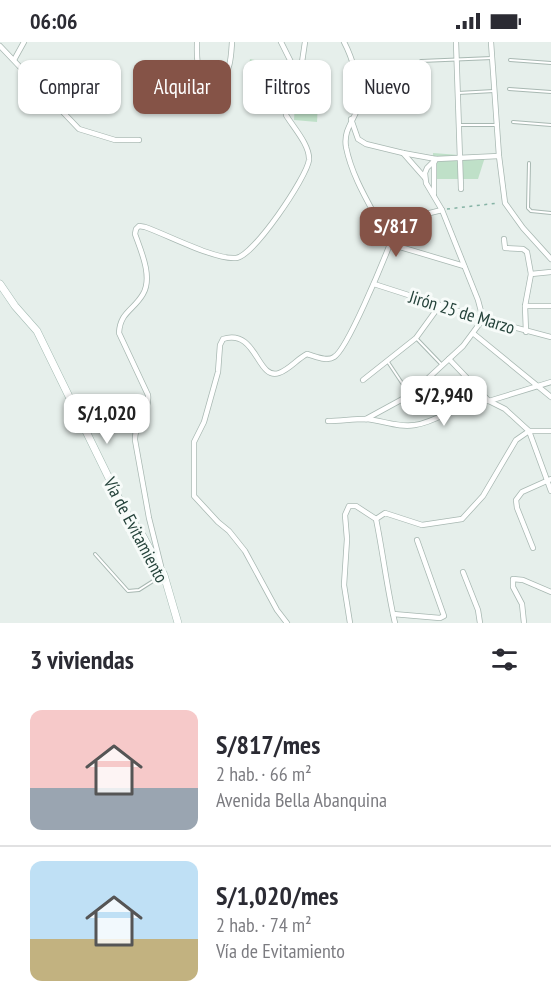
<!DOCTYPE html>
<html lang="es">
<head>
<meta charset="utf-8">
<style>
  :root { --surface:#fff; --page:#f2f2f3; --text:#2b2b33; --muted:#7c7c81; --line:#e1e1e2; --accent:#855347 }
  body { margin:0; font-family:"PT Sans Narrow",sans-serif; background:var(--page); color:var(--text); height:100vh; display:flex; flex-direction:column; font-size:22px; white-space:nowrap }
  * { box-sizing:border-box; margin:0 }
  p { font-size:20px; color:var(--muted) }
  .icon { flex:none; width:33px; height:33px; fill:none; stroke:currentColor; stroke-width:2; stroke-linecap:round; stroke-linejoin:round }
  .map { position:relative; height:581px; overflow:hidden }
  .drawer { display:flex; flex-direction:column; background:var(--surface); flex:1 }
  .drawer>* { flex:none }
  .guide { position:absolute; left:18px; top:18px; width:516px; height:54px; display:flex; gap:12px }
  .price { position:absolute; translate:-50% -51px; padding:0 14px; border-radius:12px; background:#fff; color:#222; font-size:20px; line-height:39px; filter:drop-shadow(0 2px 3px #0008) }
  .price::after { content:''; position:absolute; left:50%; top:36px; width:18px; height:14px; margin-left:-9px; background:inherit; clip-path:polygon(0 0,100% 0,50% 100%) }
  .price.selected { background:var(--accent); color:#fff }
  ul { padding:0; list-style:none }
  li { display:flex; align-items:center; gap:18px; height:150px; padding:0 30px }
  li+li { border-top:2px solid var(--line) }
  li span { display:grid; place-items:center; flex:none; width:168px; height:120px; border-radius:12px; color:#555 }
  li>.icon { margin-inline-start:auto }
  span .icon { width:72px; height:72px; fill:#fffc; stroke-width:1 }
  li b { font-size:26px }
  h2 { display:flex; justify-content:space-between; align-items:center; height:72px; padding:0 30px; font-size:26px }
  .pill { padding:0 21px; border-radius:12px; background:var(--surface); box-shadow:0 2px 4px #0004; font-size:21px; line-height:54px }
  .pill.selected { background:var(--accent); color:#fff }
  .status { display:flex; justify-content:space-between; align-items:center; height:42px; padding:0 30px; background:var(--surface); direction:ltr }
  .status svg { height:16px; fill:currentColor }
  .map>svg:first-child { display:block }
</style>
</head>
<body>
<div class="status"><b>06:06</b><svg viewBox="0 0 49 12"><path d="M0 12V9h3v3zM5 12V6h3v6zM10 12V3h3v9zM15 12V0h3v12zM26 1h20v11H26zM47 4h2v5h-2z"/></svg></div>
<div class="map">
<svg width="551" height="581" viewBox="0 0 551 581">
  <rect width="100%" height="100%" fill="#e6efeb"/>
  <g fill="#bfe0c8">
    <polygon points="250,17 287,25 279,45 246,38"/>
    <polygon points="296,43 319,45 317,80 294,78"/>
    <polygon points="433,111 485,115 478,137 434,137"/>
  </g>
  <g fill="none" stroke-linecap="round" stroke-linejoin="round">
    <defs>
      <g id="lane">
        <polyline points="510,18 551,21"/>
        <polyline points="421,19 492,16"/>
        <polyline points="509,47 551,50"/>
        <polyline points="458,51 494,49"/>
        <polyline points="513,80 551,83"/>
        <polyline points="460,83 496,83"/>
        <polyline points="529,121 528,166 531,169 551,171"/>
        <polyline points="417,297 442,323"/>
        <polyline points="388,320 410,353"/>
        <polyline points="95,512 128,549 139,548 161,534"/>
      </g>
      <g id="street">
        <path d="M197 0C197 20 194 36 220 39 231 29 231 14 232 0"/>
        <polyline points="281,0 294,26 299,32"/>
        <polyline points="456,0 461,147"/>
        <polyline points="491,0 499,114 505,161 523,186 551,217"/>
        <polyline points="0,4 79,87 115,98 139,98"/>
        <polyline points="14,18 24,0"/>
        <polyline points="351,77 358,97 366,102 403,111 425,136"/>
        <polyline points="434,152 434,121 436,117 499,114"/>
        <polyline points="381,183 442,168"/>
        <polyline points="504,197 505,206 523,207 527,210 531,232 525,264 526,290"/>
        <polyline points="390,202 464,224"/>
        <polyline points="531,232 551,230"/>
        <polyline points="374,242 483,277 551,295"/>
        <polyline points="525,264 551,264"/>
        <polyline points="474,292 551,355"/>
        <polyline points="449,317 489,359 505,367 529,389 551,449"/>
        <polyline points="363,338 416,296 440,263"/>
        <polyline points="366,377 410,353 463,304 483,277 478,258 442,168 426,141 425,131 427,126 436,117 403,111"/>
        <path d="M328 379C340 379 353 377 365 377 382 378 398 386 415 383 442 379 457 359 489 359L551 340"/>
        <polyline points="376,477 385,471 422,483 462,477 483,454 516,398 529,389 551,389"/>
        <path d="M376 477C383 511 387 547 395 581"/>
        <polyline points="533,506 517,466 516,458 522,450 551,437"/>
        <path d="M161 524 149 476 135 398C134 381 150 371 148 353L119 291C120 270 134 268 143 252 153 235 141 209 135 192L136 187 139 184 145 185C168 193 215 218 236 216 253 215 307 135 309 118 310 103 293 85 286 73L285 62 301 27 305 0"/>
        <polyline points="463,530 478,568 480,581"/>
        <polyline points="393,572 440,576 444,574 417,498"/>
        <path d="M287 581 277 568 245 509 229 489 218 480 194 454V400L204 380 218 330 220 303 223 297C257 286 257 339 279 331 290 327 297 317 307 312 315 314 327 320 334 315 347 308 383 220 390 202 375 170 353 140 346 105 343 87 355 78 359 62 363 48 351 13 344 0"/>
        <polyline points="350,581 344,543 347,497 345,473 349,464 356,464 376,477"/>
        <polyline points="524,581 522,562 513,545 513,537 523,538 551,550"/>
      </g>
      <polyline id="secondary" points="0,242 15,264 37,289 125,469 141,491 164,533 178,581"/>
    </defs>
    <use href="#lane" stroke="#a8b8b2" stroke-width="4"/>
    <use href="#street" stroke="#a8b8b2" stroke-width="6"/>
    <use href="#secondary" stroke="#a4bbb3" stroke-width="8"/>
    <polyline stroke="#86b3a5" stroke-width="1.5" stroke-dasharray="3 4.5" stroke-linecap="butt" points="447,167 499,161"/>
    <use href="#lane" stroke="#fff" stroke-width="2"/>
    <use href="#street" stroke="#fff" stroke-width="4.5"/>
    <use href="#secondary" stroke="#fff" stroke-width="7"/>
  </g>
  <g text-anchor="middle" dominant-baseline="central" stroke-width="6" stroke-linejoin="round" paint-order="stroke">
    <g font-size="18" fill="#24423a" stroke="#f7fbf9">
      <text transform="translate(462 270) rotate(17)">Jirón 25 de Marzo</text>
      <text transform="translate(136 488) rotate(62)">Vía de Evitamiento</text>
    </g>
  </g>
</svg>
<b class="price selected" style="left:396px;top:216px">S/817</b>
<b class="price" style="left:444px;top:385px">S/2,940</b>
<b class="price" style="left:107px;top:403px">S/1,020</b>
<div class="guide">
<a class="pill">Comprar</a>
<a class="pill selected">Alquilar</a>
<a class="pill">Filtros</a>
<a class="pill">Nuevo</a>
</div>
</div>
<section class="drawer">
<h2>3 viviendas<svg class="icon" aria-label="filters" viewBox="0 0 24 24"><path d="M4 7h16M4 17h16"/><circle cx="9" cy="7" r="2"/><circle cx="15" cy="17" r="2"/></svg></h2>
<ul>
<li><span style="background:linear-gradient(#f6c9c9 65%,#9aa5b1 0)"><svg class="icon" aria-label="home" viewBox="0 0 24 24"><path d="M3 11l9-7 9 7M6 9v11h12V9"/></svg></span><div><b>S/817/mes</b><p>2 hab. · 66 m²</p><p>Avenida Bella Abanquina</p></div></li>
<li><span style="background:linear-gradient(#bfe0f5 65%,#c2b280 0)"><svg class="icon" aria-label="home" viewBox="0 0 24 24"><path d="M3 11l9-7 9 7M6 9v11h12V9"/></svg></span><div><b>S/1,020/mes</b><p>2 hab. · 74 m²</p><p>Vía de Evitamiento</p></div></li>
</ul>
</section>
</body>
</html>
